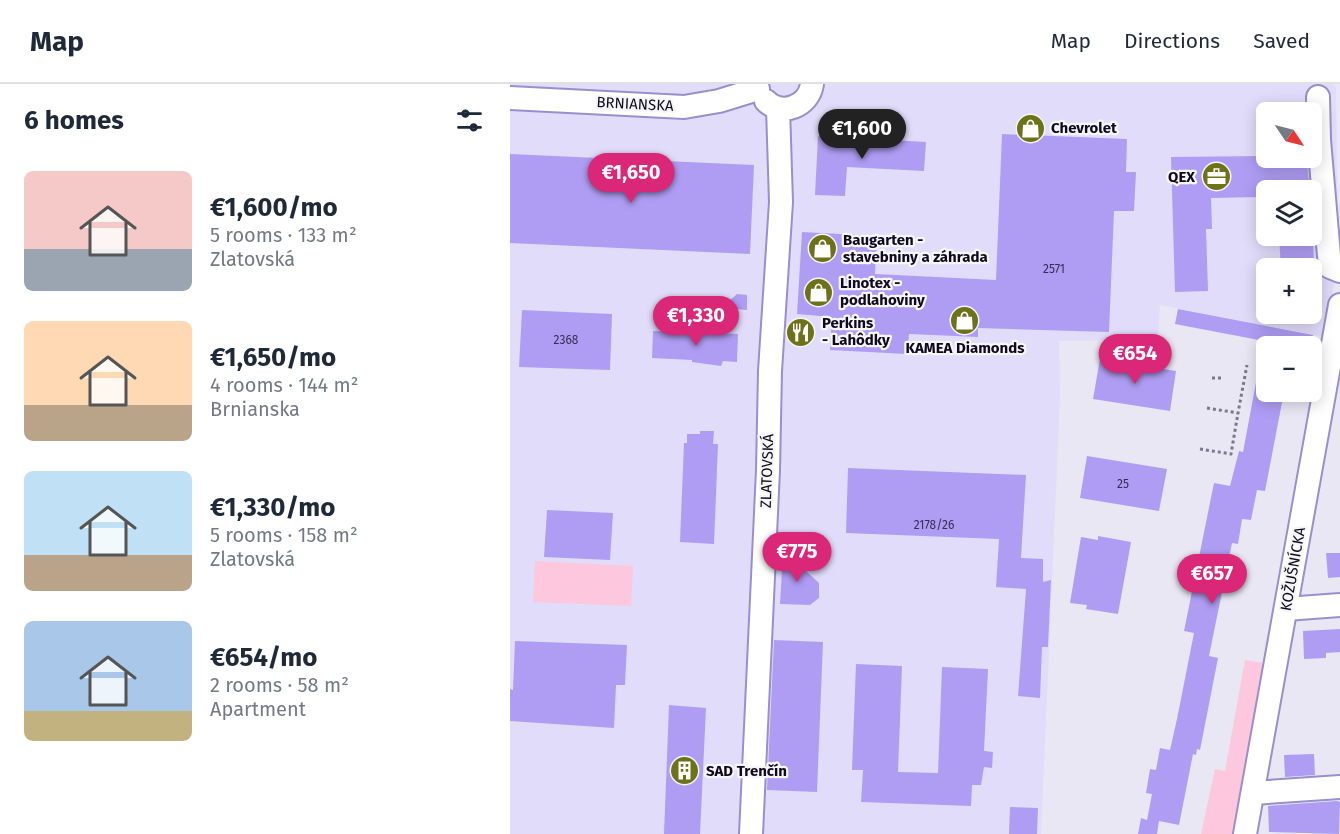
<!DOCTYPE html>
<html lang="en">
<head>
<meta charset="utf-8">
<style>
  :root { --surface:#fff; --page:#f6f6f7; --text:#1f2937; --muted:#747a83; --line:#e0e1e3; --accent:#db2777 }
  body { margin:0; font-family:"Fira Sans",sans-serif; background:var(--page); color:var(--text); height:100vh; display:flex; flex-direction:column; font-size:22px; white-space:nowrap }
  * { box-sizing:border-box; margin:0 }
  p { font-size:20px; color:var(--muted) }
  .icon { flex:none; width:33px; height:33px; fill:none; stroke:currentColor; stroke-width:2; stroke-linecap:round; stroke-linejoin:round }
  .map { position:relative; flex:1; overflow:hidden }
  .panel { display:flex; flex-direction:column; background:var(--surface); width:510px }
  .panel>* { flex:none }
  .needle { width:39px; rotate:125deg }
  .controls { position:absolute; left:746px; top:18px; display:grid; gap:12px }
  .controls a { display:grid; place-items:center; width:66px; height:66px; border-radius:9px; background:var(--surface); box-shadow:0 3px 15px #0003; font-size:30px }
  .price { position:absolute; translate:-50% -51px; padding:0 14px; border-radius:21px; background:var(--accent); color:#fff; font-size:20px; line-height:39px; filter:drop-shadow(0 2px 3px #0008) }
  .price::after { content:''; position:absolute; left:50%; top:36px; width:18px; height:14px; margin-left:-9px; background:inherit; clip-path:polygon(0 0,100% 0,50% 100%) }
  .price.current { background:#222; color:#fff }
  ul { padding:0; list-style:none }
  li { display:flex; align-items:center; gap:18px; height:150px; padding:0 24px }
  li span { display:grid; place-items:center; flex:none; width:168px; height:120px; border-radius:9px; color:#555 }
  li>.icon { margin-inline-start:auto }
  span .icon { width:72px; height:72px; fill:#fffc; stroke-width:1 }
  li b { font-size:26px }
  h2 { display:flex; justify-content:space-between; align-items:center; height:72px; padding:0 24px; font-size:26px }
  header { display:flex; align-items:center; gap:36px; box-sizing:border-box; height:84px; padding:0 30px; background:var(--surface); border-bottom:2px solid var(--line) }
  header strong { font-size:28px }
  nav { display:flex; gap:33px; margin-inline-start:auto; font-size:21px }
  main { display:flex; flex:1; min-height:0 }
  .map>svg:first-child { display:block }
</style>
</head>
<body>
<header>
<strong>Map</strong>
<nav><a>Map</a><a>Directions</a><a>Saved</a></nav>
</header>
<main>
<section class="panel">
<h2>6 homes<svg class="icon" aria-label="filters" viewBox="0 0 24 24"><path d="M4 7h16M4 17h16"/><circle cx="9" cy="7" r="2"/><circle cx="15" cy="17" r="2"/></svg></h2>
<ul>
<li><span style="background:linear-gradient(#f6c9c9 65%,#9aa5b1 0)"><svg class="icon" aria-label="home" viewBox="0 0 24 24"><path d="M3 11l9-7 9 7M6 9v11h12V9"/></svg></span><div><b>€1,600/mo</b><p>5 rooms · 133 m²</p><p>Zlatovská</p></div></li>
<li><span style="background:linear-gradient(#ffd9b3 70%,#b9a48a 0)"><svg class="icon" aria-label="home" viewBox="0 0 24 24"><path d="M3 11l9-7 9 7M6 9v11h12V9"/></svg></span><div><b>€1,650/mo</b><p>4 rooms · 144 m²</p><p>Brnianska</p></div></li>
<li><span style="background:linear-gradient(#bfe0f5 70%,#b9a48a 0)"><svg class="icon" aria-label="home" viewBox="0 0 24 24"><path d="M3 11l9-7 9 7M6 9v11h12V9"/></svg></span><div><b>€1,330/mo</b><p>5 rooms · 158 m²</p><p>Zlatovská</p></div></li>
<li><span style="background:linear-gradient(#a9c7e8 75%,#c2b280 0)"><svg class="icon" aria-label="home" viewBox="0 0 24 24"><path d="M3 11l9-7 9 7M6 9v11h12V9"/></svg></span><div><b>€654/mo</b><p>2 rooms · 58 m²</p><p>Apartment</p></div></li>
</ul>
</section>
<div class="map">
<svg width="830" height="750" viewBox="0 0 830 750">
  <rect width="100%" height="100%" fill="#e9e7f4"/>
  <path fill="#e1dcfa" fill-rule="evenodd" d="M0 0H822L826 3 828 179 815 253 650 221 648 256 549 257 550 313 531 750H0ZM756 28H801V74H756ZM756 106H801V152H756ZM756 184H801V230H756Z"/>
  <g fill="#fdc8dd">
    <polygon points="25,477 123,482 121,522 23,518"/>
    <polygon points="735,576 766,581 736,750 691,750 705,685 715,687"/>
  </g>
  <g fill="#af9df4">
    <polygon points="492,50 617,55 616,88 626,88 624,127 604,127 599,248 468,244 468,253 399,250 397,270 320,266 322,233 287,230 292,148 367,152 365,190 486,196"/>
    <polygon points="308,52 416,58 414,87 337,83 335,112 305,111"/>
    <polygon points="0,70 244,81 240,170 0,159"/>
    <polygon points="751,72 751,82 797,79 800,106 751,106 751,113 701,114 702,145 696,145 698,207 665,208 661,73"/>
    <polygon points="769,152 803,152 804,184 771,184"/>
    <polygon points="227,210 237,211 237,226 212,224"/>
    <polygon points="668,225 803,251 801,262 781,262 665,240"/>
    <polygon points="12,226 102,230 100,286 9,283"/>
    <polygon points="143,247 228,250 227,278 213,277 211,282 182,278 182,276 142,274"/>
    <polygon points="590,275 666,287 660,327 583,315"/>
    <polygon points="750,277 756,278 756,308 774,308 755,407 747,406 741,436 732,435 728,460 722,459 699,572 708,574 690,666 687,665 686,671 683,670 669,741 649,737 647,750 628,750 631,734 637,736 642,710 636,709 640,685 646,686 650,664 660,666 667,635 684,549 674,547 704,399 720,402 729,367 733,368"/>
    <polygon points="190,347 204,347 203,360 208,360 204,460 170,458 174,359 177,359 177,350 190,350"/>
    <polygon points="577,372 657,385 649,427 570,414"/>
    <polygon points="338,384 516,391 511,474 533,475 533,498 541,496 538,563 532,563 530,614 508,612 516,505 486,503 489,455 336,449"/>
    <polygon points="37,426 103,429 100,476 34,473"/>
    <polygon points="588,452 621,458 608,530 576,525 577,521 560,519 571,453 588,456"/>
    <polygon points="273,469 292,470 292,487 296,487 309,499 309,514 300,521 270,520"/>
    <polygon points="816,469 830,469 830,493 818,494"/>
    <polygon points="830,545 830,568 816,569 816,574 794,575 793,547"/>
    <polygon points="264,556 313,558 307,708 257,706"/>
    <polygon points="5,557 117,561 115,601 106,601 104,644 0,637 0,605 3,606"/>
    <polygon points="346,580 392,582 388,688 428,689 432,583 478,585 474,667 483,668 482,684 474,683 471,701 462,701 461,722 351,718 353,686 342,686"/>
    <polygon points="159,621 196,624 190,750 154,750"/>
    <polygon points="804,670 805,691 775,693 774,671"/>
    <polygon points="827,717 830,718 829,750 759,748 758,722"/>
    <polygon points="500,723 528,724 527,750 499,750"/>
  </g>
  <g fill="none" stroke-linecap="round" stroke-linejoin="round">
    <defs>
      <g id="minor">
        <polyline points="808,13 809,56 820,183 830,187"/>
        <polyline points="0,14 174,23 209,17 248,5"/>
        <path d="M256 17C272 33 299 22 302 0"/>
        <polyline points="776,525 830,521"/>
        <polyline points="743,709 830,703"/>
        <polyline points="241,750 258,386 260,287 271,118 268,24"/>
        <polyline points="735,750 830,221"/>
      </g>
    </defs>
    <use href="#minor" stroke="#9a8fcc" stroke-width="26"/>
    <g stroke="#7b7889" stroke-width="3" stroke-dasharray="3 3" stroke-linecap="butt">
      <polyline points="756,79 767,77"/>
      <polyline points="702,294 711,294"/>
      <polyline points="697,324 728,329 737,281"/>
      <polyline points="690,365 721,370 728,329"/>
    </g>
    <use href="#minor" stroke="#fff" stroke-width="22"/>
  </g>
  <defs>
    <symbol id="shop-disc" viewBox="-11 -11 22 22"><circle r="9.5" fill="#6d7118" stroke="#f6f6f6"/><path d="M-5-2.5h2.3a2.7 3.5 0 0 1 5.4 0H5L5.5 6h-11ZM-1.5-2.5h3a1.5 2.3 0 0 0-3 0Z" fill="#fff"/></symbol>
    <symbol id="office-disc" viewBox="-11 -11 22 22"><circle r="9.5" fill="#6d7118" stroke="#f6f6f6"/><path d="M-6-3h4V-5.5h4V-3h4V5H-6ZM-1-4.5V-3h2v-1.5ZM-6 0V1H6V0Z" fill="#fff"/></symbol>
    <symbol id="restaurant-disc" viewBox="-11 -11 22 22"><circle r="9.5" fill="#6d7118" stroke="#f6f6f6"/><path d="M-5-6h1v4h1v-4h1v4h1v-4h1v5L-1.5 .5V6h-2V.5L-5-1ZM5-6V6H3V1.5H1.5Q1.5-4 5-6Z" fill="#fff"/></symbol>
    <symbol id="building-disc" viewBox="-11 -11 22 22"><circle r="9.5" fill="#6d7118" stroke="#f6f6f6"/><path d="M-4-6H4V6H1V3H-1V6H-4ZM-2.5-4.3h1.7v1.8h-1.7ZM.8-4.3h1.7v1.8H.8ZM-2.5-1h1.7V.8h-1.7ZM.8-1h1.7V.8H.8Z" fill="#fff"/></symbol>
  </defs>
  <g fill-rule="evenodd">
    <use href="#shop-disc" x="504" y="28" width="33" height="33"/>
    <use href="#office-disc" x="690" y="76" width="33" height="33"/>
    <use href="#shop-disc" x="296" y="148" width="33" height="33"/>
    <use href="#shop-disc" x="292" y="192" width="33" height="33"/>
    <use href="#shop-disc" x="438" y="220" width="33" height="33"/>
    <use href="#restaurant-disc" x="274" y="232" width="33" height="33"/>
    <use href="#building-disc" x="158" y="670" width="33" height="33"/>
  </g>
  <g text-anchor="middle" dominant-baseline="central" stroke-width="4.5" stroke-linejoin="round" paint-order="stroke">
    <g font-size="12" fill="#362e54">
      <text x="544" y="185">2571</text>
      <text x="56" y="256">2368</text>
      <text x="613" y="400">25</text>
      <text x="424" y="441">2178/26</text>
    </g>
    <g font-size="15" fill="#0e091f" stroke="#f6f6f6">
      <text transform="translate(125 20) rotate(3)">BRNIANSKA</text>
      <text transform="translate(257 387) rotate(-88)">ZLATOVSKÁ</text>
      <text transform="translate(783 485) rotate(-80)">KOŽUŠNÍCKA</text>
    </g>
    <g font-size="15" font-weight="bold" fill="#0e091f" stroke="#f6f6f6" text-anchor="start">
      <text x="541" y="44">Chevrolet</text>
      <text x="685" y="93" text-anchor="end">QEX</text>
      <text x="333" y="156">Baugarten -<tspan x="333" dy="17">stavebniny a záhrada</tspan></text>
      <text x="330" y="199">Linotex -<tspan x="330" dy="17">podlahoviny</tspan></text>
      <text x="312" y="239">Perkins<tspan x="312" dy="17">- Lahôdky</tspan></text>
      <text x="455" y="264" text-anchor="middle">KAMEA Diamonds</text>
      <text x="196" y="687">SAD Trenčín</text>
    </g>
  </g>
</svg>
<div class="controls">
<a><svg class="needle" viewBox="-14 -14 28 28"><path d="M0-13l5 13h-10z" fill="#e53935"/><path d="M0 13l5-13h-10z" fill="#747a83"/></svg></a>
<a><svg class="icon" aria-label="layers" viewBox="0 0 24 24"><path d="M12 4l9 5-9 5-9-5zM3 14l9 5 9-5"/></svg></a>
<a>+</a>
<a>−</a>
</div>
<b class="price current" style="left:352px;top:76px">€1,600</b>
<b class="price" style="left:121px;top:120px">€1,650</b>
<b class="price" style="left:186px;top:263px">€1,330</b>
<b class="price" style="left:625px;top:301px">€654</b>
<b class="price" style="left:287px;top:499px">€775</b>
<b class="price" style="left:702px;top:521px">€657</b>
</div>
</main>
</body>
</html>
